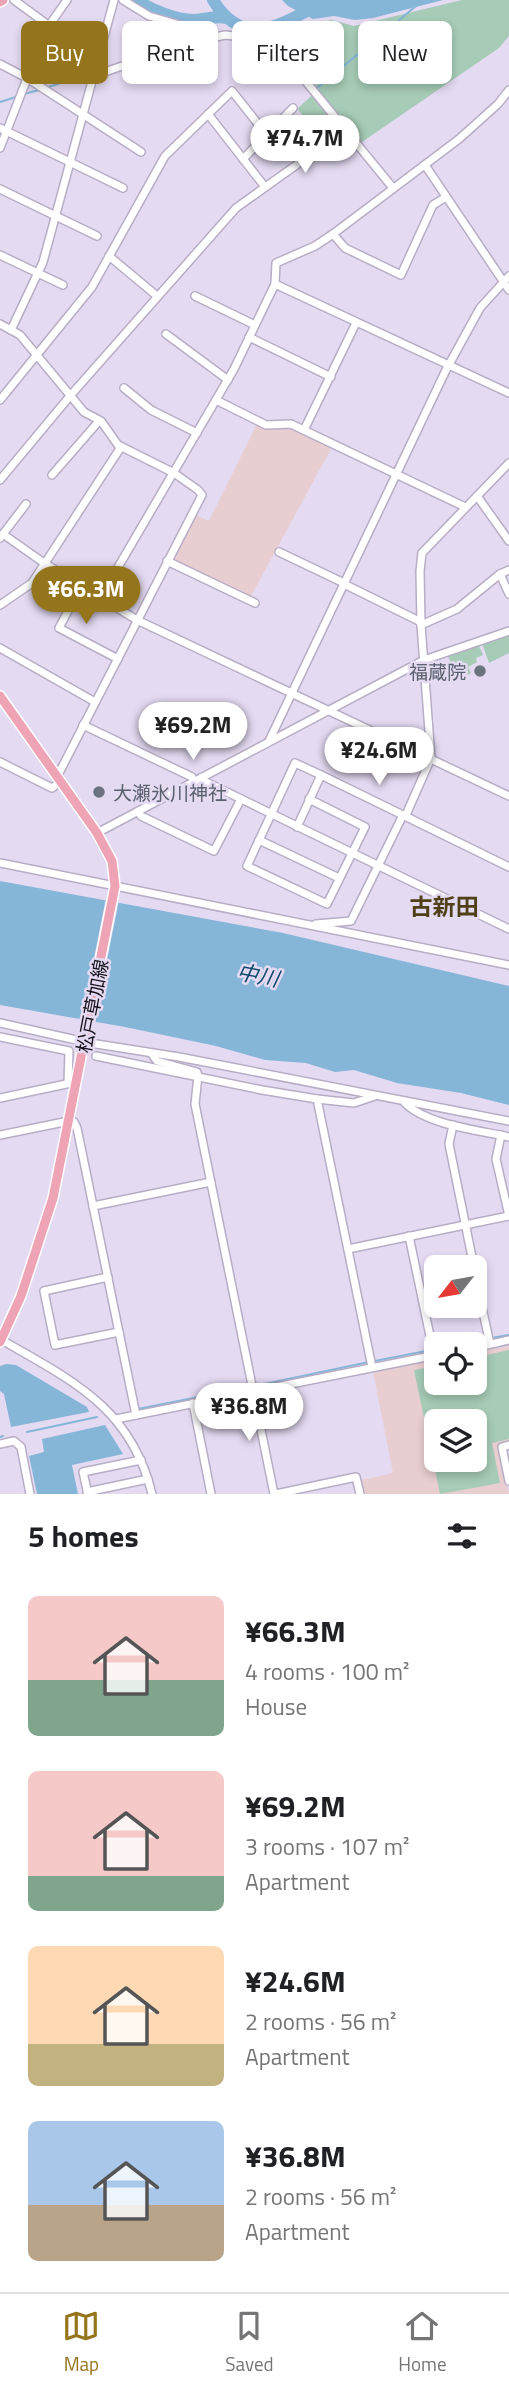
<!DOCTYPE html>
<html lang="en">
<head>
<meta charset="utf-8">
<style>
  :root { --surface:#fff; --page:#f2f2f2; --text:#202124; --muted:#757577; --line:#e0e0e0; --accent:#95751c }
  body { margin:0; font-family:"Titillium Web","Noto Sans JP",sans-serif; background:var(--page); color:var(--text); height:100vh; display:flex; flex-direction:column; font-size:26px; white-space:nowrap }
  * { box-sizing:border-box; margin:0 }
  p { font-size:23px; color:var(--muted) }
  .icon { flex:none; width:38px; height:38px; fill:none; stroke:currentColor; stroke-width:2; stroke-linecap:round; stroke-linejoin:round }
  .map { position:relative; height:1494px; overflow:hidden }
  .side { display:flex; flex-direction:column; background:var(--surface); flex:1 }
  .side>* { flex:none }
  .top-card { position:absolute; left:21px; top:21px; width:467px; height:63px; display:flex; gap:14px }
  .needle { width:46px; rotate:239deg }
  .controls { position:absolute; left:424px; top:1255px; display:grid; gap:14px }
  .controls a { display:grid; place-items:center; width:63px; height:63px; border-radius:10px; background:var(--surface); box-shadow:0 4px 10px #0003; font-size:35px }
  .price { position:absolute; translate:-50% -60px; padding:0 16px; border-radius:24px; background:#fff; color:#222; font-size:23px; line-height:46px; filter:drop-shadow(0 2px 4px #0008) }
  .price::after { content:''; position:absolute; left:50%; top:42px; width:21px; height:16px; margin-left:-10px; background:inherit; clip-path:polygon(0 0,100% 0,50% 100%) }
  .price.selected { background:var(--accent); color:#fff }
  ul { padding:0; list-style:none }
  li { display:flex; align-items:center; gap:21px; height:175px; padding:0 28px }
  li span { display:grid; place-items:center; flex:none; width:196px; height:140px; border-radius:10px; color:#555 }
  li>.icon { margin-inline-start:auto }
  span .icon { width:84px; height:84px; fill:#fffc; stroke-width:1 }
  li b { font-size:30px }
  h2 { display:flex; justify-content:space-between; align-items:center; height:84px; padding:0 28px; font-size:30px }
  .pill { padding:0 24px; border-radius:10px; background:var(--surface); box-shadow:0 4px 10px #0003; font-size:24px; line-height:63px }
  .pill.selected { background:var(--accent); color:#fff }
  .tab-bar { display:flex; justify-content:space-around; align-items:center; height:98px; border-top:2px solid var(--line); background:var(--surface); font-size:19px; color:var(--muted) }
  .tab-bar a { display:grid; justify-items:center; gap:4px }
  .tab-bar .selected { color:var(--accent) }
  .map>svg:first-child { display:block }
</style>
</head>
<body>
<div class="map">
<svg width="509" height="1494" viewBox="0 0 509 1494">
  <rect width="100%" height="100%" fill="#e4daf2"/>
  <g fill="#e8ced0" fill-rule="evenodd">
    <polygon points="257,424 291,427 332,447 251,596 170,559 196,515 209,521"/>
    <path d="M509 1346V1443L499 1446 509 1494H363L360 1482 362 1480 393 1473 373 1372 436 1360V1382H474V1352ZM436 1421H474V1460H436Z"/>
  </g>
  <g fill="#a6cbb6" fill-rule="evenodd">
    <polygon points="462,0 509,0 509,36 499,48 343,155 297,109 319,89 283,44 311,24 332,20 354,26"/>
    <polygon points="509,634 509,653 489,663 482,643"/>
    <polygon points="478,644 483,655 476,658 477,662 468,667 471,673 460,679 447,655"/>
    <path d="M509 1350V1439L492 1443 500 1483 440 1494 414 1370 436 1366V1382H474V1358ZM436 1421H474V1460H436Z"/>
  </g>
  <g fill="#85b6d8">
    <polygon points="282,0 443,0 373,18 355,20 334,16 313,19 288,6"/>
    <polygon points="0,881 283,933 509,986 509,1105 461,1093 397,1083 354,1070 335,1072 306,1063 265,1060 216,1046 125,1027 0,1005"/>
    <polygon points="6,1364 16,1365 87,1407 89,1412 11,1427 4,1394 0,1391 0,1366"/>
    <polygon points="105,1425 123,1454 72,1465 78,1494 37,1494 29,1456 44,1452 42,1439"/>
  </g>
  <polygon fill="#e4daf2" points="106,898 119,900 94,1025 81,1023"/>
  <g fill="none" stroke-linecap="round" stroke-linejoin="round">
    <g stroke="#85b6d8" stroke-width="2">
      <polyline points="48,87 93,73"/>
      <polyline points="317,88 416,6"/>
      <polyline points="24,94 39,90"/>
      <polyline points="0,102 16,97"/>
      <polyline points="491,1338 509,1335"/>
      <polyline points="462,1344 485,1339"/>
      <polyline points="375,1361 431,1350"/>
      <polyline points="255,1386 369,1362"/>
      <polyline points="138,1409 249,1387"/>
      <polyline points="27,1432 97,1417"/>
      <polyline points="0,1437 3,1436"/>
    </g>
    <g stroke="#85b6d8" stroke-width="12">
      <path d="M136 0C152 10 175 20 194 20 206 20 214 15 227 18"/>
      <path d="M213 0C242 48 278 27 316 6"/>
    </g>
    <defs>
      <g id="minor">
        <polyline points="14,0 97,61"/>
        <polyline points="123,0 149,16 191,28 196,32 199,41"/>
        <polyline points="0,64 27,78 141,152"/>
        <polyline points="93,76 192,42 225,35 272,40 393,188"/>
        <polyline points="208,114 265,187"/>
        <polyline points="0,128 123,188"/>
        <polyline points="0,148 46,30 67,0"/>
        <polyline points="243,159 293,108"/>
        <polyline points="425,165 509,290"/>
        <polyline points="0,189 97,236"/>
        <polyline points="333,234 345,248 401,275 433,205 446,197"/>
        <polyline points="0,255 63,285"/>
        <polyline points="109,256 157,296"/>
        <polyline points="275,284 509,393"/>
        <polyline points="195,296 255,325"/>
        <polyline points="0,324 20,335 84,412 101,421 118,445 174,473 198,490 202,495 57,777"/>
        <polyline points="11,330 43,262 114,0"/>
        <polyline points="166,334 228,380"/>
        <polyline points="249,337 331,377"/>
        <polyline points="124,388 151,410 197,433"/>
        <polyline points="0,400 92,287 165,156 232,91 266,134"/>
        <polyline points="216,400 266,425 291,424 465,507"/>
        <polyline points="304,430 356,323"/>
        <polyline points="52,475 99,421"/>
        <polyline points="0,480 70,396 236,208 330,141"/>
        <polyline points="477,496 509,541"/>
        <polyline points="3,534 44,563 137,620 509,796"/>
        <polyline points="0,538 26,504"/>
        <polyline points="279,552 344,583"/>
        <polyline points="167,561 255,603"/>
        <polyline points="500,574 509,594"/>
        <polyline points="344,584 421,622"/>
        <polyline points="81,586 59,628 118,659"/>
        <polyline points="100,598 234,369 275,284 276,263 315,246 333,234 459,139 498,104 509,90"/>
        <polyline points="0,605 32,583 121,447"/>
        <polyline points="421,625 457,609 500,574 509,570"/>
        <polyline points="0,648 95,702"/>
        <polyline points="83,725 192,777 194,781"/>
        <polyline points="269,741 446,370 480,308 509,276"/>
        <polyline points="0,762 52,788 60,782"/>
        <polyline points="202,777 204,781 509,929"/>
        <polyline points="309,799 365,827 327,904 247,866 295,763 321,775"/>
        <polyline points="138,811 141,816 214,851 241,799"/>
        <polyline points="406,815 431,758 421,625 420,571 422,553 509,463"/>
        <polyline points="297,827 321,775 509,867"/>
        <polyline points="97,833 424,660 509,631"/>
        <polyline points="259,840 339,878"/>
        <polyline points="0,863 509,965"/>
        <polyline points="316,924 351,921 403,815"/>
        <polyline points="0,1023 90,1043 179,1057 509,1121"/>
        <polyline points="0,1037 69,1051 68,1083"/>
        <polyline points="151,1053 157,1061 197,1072 198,1076 195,1104 274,1494"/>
        <polyline points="96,1056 262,1090 317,1099 354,1103 375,1096"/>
        <polyline points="0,1098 71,1083"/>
        <polyline points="317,1099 372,1367"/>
        <path d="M405 1103C427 1125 478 1130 509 1137"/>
        <polyline points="453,1125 449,1144 474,1267"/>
        <polyline points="0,1135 69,1121 74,1122 77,1128 136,1415"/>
        <polyline points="501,1135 496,1159 509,1216"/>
        <polyline points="93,1206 211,1182"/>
        <polyline points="409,1236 434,1355"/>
        <polyline points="348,1249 509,1216"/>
        <polyline points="474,1271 490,1344"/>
        <polyline points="108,1277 44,1291 55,1345 119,1332"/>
        <path d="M0 1339C71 1380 131 1407 152 1494"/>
        <polyline points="474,1348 509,1340"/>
        <polyline points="193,1403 211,1494"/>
        <polyline points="116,1419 436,1355"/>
        <polyline points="0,1444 14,1441 21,1447 30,1494"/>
        <polyline points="509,1445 502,1447 509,1481"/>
        <polyline points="87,1492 148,1479"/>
        <polyline points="88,1494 83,1472 141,1460"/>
        <polyline points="276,1494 356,1477 360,1494"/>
      </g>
      <g id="major">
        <polyline points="0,2 3,0"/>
        <polyline points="0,696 97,833 112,861 115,886 53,1198 21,1296 0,1342"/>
      </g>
    </defs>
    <use href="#minor" stroke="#b7adc5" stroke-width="10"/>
    <use href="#major" stroke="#fff" stroke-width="12"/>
    <use href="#minor" stroke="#fff" stroke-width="7"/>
    <use href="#major" stroke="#efa4b5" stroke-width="9"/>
  </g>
  <g fill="#6b7280" stroke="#e4daf2" stroke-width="2.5">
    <circle cx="480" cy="671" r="7"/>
    <circle cx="99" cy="792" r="7"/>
  </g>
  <g text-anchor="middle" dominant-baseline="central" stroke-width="5" stroke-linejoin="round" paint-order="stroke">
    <g font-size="19" fill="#5b616d" stroke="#e4daf2" text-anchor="end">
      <text x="466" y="671">福蔵院</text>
      <text x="113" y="792" text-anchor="start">大瀬氷川神社</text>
    </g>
    <g font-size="19" fill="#16121a" stroke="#e4daf2">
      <text transform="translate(92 1006) rotate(-79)">松戸草加線</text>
    </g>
    <g font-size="21" font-style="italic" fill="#0e4a6c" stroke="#e4daf2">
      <text transform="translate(258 975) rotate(11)">中川</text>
    </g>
    <g font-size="23" font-weight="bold" fill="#504018" stroke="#e4daf2">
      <text x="444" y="906">古新田</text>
    </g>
  </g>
</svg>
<div class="controls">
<a><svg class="needle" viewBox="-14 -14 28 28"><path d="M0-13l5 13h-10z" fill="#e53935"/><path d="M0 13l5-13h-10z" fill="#757577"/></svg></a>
<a><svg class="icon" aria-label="locate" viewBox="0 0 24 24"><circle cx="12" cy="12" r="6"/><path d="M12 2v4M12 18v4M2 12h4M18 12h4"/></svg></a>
<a><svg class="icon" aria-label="layers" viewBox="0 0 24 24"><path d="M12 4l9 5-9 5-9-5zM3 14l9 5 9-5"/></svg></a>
</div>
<b class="price" style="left:305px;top:175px">¥74.7M</b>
<b class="price selected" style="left:86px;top:626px">¥66.3M</b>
<b class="price" style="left:193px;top:762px">¥69.2M</b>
<b class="price" style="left:379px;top:787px">¥24.6M</b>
<b class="price" style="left:249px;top:1443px">¥36.8M</b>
<div class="top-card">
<a class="pill selected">Buy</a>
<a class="pill">Rent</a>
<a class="pill">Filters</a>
<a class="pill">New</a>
</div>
</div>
<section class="side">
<h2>5 homes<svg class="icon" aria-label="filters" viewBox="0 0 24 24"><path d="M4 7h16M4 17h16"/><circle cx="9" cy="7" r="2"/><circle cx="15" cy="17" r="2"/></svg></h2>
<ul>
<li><span style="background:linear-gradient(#f6c9c9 60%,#7fa58c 0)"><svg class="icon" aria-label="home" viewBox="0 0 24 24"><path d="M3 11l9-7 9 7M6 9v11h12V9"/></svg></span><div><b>¥66.3M</b><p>4 rooms · 100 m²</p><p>House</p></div></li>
<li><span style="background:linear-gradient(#f6c9c9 75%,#7fa58c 0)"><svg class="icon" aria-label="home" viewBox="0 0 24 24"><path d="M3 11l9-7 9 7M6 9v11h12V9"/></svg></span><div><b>¥69.2M</b><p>3 rooms · 107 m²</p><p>Apartment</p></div></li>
<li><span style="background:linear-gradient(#ffd9b3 70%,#c2b280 0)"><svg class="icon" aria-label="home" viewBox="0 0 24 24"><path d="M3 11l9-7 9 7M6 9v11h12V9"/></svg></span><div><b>¥24.6M</b><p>2 rooms · 56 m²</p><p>Apartment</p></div></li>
<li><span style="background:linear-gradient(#a9c7e8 60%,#b9a48a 0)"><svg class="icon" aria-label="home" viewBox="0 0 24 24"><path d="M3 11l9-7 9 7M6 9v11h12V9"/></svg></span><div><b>¥36.8M</b><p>2 rooms · 56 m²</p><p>Apartment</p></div></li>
</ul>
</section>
<nav class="tab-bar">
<a class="selected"><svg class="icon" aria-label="map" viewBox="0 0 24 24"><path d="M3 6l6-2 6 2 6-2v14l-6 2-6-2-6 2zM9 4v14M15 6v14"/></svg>Map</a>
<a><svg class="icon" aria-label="saved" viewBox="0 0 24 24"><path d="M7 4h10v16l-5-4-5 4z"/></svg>Saved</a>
<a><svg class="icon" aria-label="home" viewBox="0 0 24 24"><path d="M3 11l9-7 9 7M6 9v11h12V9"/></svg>Home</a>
</nav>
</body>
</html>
